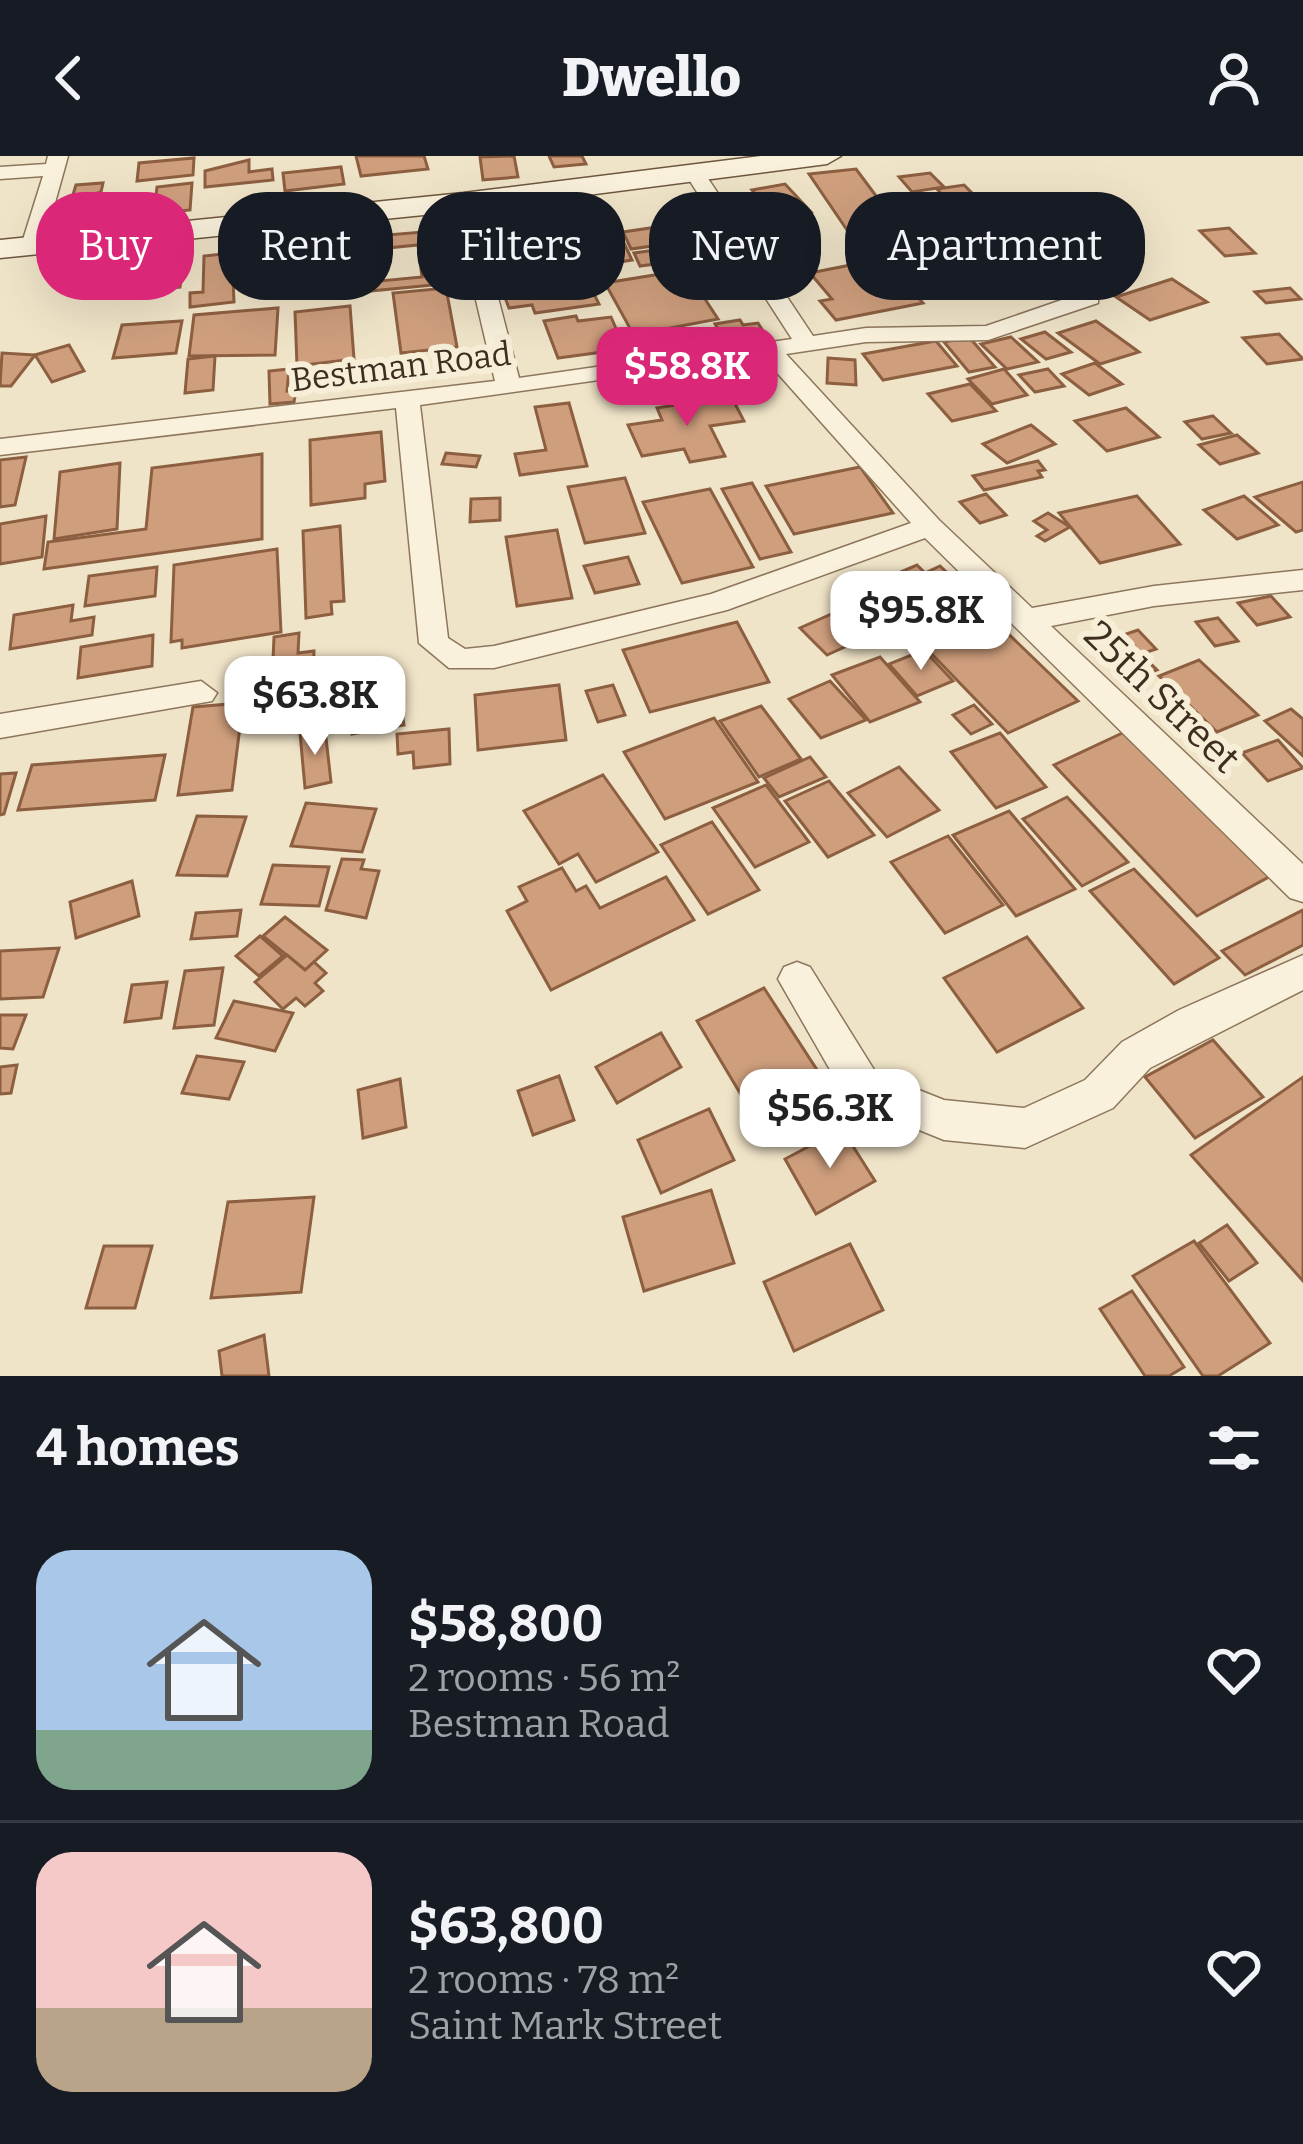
<!DOCTYPE html>
<html lang="en">
<head>
<meta charset="utf-8">
<style>
  :root { --surface:#171b24; --page:#242831; --text:#f1f3f6; --muted:#9ea1a6; --line:#363941; --accent:#db2777 }
  body { margin:0; font-family:Bitter,serif; background:var(--page); color:var(--text); height:100vh; display:flex; flex-direction:column; font-size:45px; white-space:nowrap }
  * { box-sizing:border-box; margin:0 }
  p { font-size:39px; color:var(--muted) }
  .icon { flex:none; width:66px; height:66px; fill:none; stroke:currentColor; stroke-width:2; stroke-linecap:round; stroke-linejoin:round }
  .map { position:relative; height:1220px; overflow:hidden }
  .panel { display:flex; flex-direction:column; background:var(--surface); flex:1 }
  .panel>* { flex:none }
  .top-card { position:absolute; left:36px; top:36px; width:1233px; height:108px; display:flex; gap:24px }
  .price { position:absolute; translate:-50% -102px; padding:0 27px; border-radius:24px; background:#fff; color:#222; font-size:39px; line-height:78px; filter:drop-shadow(0 3px 6px #0008) }
  .price::after { content:''; position:absolute; left:50%; top:72px; width:36px; height:27px; margin-left:-18px; background:inherit; clip-path:polygon(0 0,100% 0,50% 100%) }
  .price.current { background:var(--accent); color:#fff }
  ul { padding:0; list-style:none }
  li { display:flex; align-items:center; gap:36px; height:300px; padding:0 36px }
  li+li { border-top:3px solid var(--line) }
  li span { display:grid; place-items:center; flex:none; width:336px; height:240px; border-radius:36px; color:#555 }
  li>.icon { margin-inline-start:auto }
  span .icon { width:144px; height:144px; fill:#fffc; stroke-width:1 }
  li b { font-size:51px }
  h2 { display:flex; justify-content:space-between; align-items:center; height:144px; padding:0 36px; font-size:51px }
  .tag { padding:0 42px; border-radius:48px; background:var(--surface); box-shadow:0 12px 48px #0002; font-size:42px; line-height:108px }
  .tag.current { background:var(--accent); color:#fff }
  header { display:flex; justify-content:space-between; align-items:center; height:156px; padding:0 36px; background:var(--surface); font-size:54px; font-weight:800 }
  .map>svg:first-child { display:block }
</style>
</head>
<body>
<header><svg class="icon" aria-label="back" viewBox="0 0 24 24"><path d="M15 5l-7 7 7 7"/></svg>Dwello<svg class="icon" aria-label="person" viewBox="0 0 24 24"><circle cx="12" cy="8" r="4"/><path d="M4 21q1-7 8-7t8 7"/></svg></header>
<div class="map">
<svg width="1303" height="1220" viewBox="0 0 1303 1220">
  <rect width="100%" height="100%" fill="#f0e4c8"/>
  <g fill="#cf9f7d" stroke="#8d5f41" stroke-width="3">
    <polygon points="356,0 424,0 428,13 361,20"/>
    <polygon points="514,0 518,21 483,24 480,1"/>
    <polygon points="549,0 582,0 586,8 554,11"/>
    <polygon points="194,2 193,19 137,25 139,7"/>
    <polygon points="249,4 249,16 272,13 273,24 205,31 205,15"/>
    <polygon points="341,11 344,28 285,35 283,17"/>
    <polygon points="856,13 897,68 847,74 809,18"/>
    <polygon points="930,17 944,31 912,36 899,21"/>
    <polygon points="103,27 101,36 71,45 76,29"/>
    <polygon points="192,27 190,54 154,58 157,31"/>
    <polygon points="785,28 811,56 777,62 752,34"/>
    <polygon points="964,29 974,39 946,43 937,33"/>
    <polygon points="939,39 957,63 931,66 913,41"/>
    <polygon points="978,43 990,57 960,61 948,47"/>
    <polygon points="528,56 549,71 519,82 498,66"/>
    <polygon points="1034,58 1058,73 1031,81 1008,66"/>
    <polygon points="779,64 800,84 767,92 747,71"/>
    <polygon points="664,70 673,87 631,93 623,76"/>
    <polygon points="366,72 368,109 299,116 300,78"/>
    <polygon points="1229,72 1255,97 1225,100 1200,75"/>
    <polygon points="447,74 454,127 370,135 369,126 422,121 418,89 387,92 386,79"/>
    <polygon points="281,82 284,118 233,124 234,146 190,151 190,137 203,136 204,100 250,95 250,86"/>
    <polygon points="623,85 632,104 613,107 604,87"/>
    <polygon points="587,91 594,105 546,112 540,97"/>
    <polygon points="678,91 685,104 640,110 634,97"/>
    <polygon points="109,96 101,126 65,129 73,99"/>
    <polygon points="185,97 180,131 106,138 115,103"/>
    <polygon points="871,105 892,128 903,125 923,147 836,164 820,145 832,143 810,117"/>
    <polygon points="1058,105 1080,112 1068,123 1045,115"/>
    <polygon points="738,109 746,119 713,132 699,114"/>
    <polygon points="686,114 718,163 670,172 680,187 642,194 605,127"/>
    <polygon points="584,118 599,148 535,157 532,149 509,152 504,139 516,137 513,128"/>
    <polygon points="1172,123 1207,146 1150,164 1116,141"/>
    <polygon points="446,132 457,191 401,197 393,137"/>
    <polygon points="1290,132 1301,143 1266,147 1255,136"/>
    <polygon points="350,150 354,203 297,210 295,156"/>
    <polygon points="278,152 275,199 189,200 194,159"/>
    <polygon points="576,160 578,165 611,161 625,193 558,202 544,165"/>
    <polygon points="740,164 743,169 758,167 768,183 727,189 715,168"/>
    <polygon points="182,165 176,197 113,202 122,169"/>
    <polygon points="1096,165 1139,196 1100,208 1058,177"/>
    <polygon points="1045,176 1071,196 1046,203 1021,183"/>
    <polygon points="1279,178 1303,203 1267,208 1243,182"/>
    <polygon points="969,181 995,211 969,216 944,186"/>
    <polygon points="1011,181 1038,206 1007,213 981,188"/>
    <polygon points="936,185 957,210 883,224 863,198"/>
    <polygon points="69,189 84,215 52,226 35,199"/>
    <polygon points="2,197 35,199 11,230 0,230"/>
    <polygon points="215,200 213,234 185,237 188,203"/>
    <polygon points="828,202 855,204 856,229 827,227"/>
    <polygon points="1095,207 1122,228 1089,239 1062,218"/>
    <polygon points="289,213 287,235 296,234 294,246 270,248 269,215"/>
    <polygon points="1004,213 1027,239 992,248 968,223"/>
    <polygon points="1048,213 1064,230 1035,236 1019,219"/>
    <polygon points="970,228 996,255 952,265 928,238"/>
    <polygon points="731,240 744,265 710,270 725,300 690,306 684,293 642,300 628,269 662,264 657,252"/>
    <polygon points="569,247 587,310 520,319 515,298 546,294 535,251"/>
    <polygon points="1126,252 1159,281 1107,295 1075,265"/>
    <polygon points="1213,260 1231,277 1202,283 1185,266"/>
    <polygon points="1031,269 1055,288 1007,307 983,288"/>
    <polygon points="381,276 385,325 365,328 365,342 311,349 310,284"/>
    <polygon points="1237,279 1258,297 1220,308 1199,289"/>
    <polygon points="446,297 480,300 476,311 442,308"/>
    <polygon points="262,298 262,383 44,413 48,386 146,373 152,312"/>
    <polygon points="26,301 15,349 0,351 0,304"/>
    <polygon points="1038,305 1045,314 1038,315 1042,321 984,334 973,320"/>
    <polygon points="120,307 117,373 54,383 60,316"/>
    <polygon points="860,311 893,357 794,378 766,330"/>
    <polygon points="625,322 645,377 585,387 568,331"/>
    <polygon points="1303,326 1303,374 1296,376 1255,341"/>
    <polygon points="752,327 791,396 760,403 722,333"/>
    <polygon points="710,333 753,411 682,427 643,346"/>
    <polygon points="986,338 1006,359 980,367 960,346"/>
    <polygon points="1137,340 1180,388 1100,407 1059,357"/>
    <polygon points="1244,340 1278,369 1237,383 1204,354"/>
    <polygon points="500,342 500,364 470,366 471,343"/>
    <polygon points="1048,357 1070,371 1045,385 1037,380 1047,374 1034,365"/>
    <polygon points="46,360 42,401 0,408 0,368"/>
    <polygon points="340,370 344,445 331,446 332,458 306,462 303,375"/>
    <polygon points="557,374 572,442 517,450 506,381"/>
    <polygon points="277,393 281,476 182,492 182,484 171,486 174,409"/>
    <polygon points="628,401 639,428 595,437 584,410"/>
    <polygon points="917,409 925,417 940,410 979,447 923,461 884,423"/>
    <polygon points="157,411 155,440 85,450 89,420"/>
    <polygon points="1271,440 1290,461 1257,469 1238,447"/>
    <polygon points="73,449 71,465 94,461 92,479 10,493 14,459"/>
    <polygon points="845,452 873,478 827,499 800,472"/>
    <polygon points="1218,462 1238,485 1215,490 1196,466"/>
    <polygon points="995,465 1078,545 1008,577 927,493"/>
    <polygon points="737,466 769,526 650,556 623,494"/>
    <polygon points="1138,474 1156,493 1141,498 1157,514 1131,524 1097,488"/>
    <polygon points="299,477 298,497 314,495 313,521 272,526 274,481"/>
    <polygon points="153,479 152,510 78,522 81,491"/>
    <polygon points="924,494 953,525 917,540 889,508"/>
    <polygon points="880,501 920,546 870,566 832,519"/>
    <polygon points="1199,504 1258,559 1217,576 1159,520"/>
    <polygon points="830,525 866,564 821,582 789,543"/>
    <polygon points="398,528 404,569 352,578 348,537"/>
    <polygon points="559,529 566,584 478,594 475,539"/>
    <polygon points="613,529 625,559 598,566 586,535"/>
    <polygon points="243,547 232,634 178,639 193,551"/>
    <polygon points="974,549 992,568 971,578 953,559"/>
    <polygon points="761,550 801,603 759,621 720,565"/>
    <polygon points="1291,553 1303,563 1303,600 1265,565"/>
    <polygon points="714,562 758,626 665,663 624,596"/>
    <polygon points="325,573 331,626 305,632 300,577"/>
    <polygon points="449,573 450,608 414,612 413,596 398,598 397,578"/>
    <polygon points="1131,573 1278,716 1197,760 1054,609"/>
    <polygon points="1000,577 1046,631 996,652 951,596"/>
    <polygon points="1278,584 1303,612 1268,625 1242,597"/>
    <polygon points="165,599 155,644 18,654 32,609"/>
    <polygon points="810,601 826,621 779,641 764,622"/>
    <polygon points="899,611 939,654 887,681 848,637"/>
    <polygon points="16,617 4,658 0,659 0,618"/>
    <polygon points="603,619 658,696 596,726 578,698 559,708 524,655"/>
    <polygon points="829,625 874,679 828,701 785,645"/>
    <polygon points="766,629 809,686 755,711 713,652"/>
    <polygon points="1067,641 1128,706 1082,730 1023,663"/>
    <polygon points="306,647 376,653 362,696 291,690"/>
    <polygon points="1009,655 1075,733 1016,760 953,679"/>
    <polygon points="197,660 246,661 227,720 177,719"/>
    <polygon points="712,666 759,734 708,758 661,689"/>
    <polygon points="948,680 1003,749 945,777 891,706"/>
    <polygon points="342,703 364,704 361,713 379,715 366,762 326,754"/>
    <polygon points="273,709 329,711 319,750 261,748"/>
    <polygon points="562,712 576,735 586,730 600,752 666,721 694,764 551,834 507,755 527,745 519,731"/>
    <polygon points="1134,713 1219,802 1174,828 1090,735"/>
    <polygon points="132,725 139,760 76,782 70,746"/>
    <polygon points="241,754 237,780 191,783 196,757"/>
    <polygon points="1303,754 1303,789 1245,819 1222,795"/>
    <polygon points="285,761 327,794 305,814 263,780"/>
    <polygon points="260,780 283,800 259,820 236,800"/>
    <polygon points="1027,781 1083,852 997,896 944,822"/>
    <polygon points="59,792 43,841 0,843 0,795"/>
    <polygon points="287,799 305,814 314,806 326,817 315,827 323,835 305,850 296,842 283,853 255,826"/>
    <polygon points="223,812 214,869 174,872 185,815"/>
    <polygon points="167,826 161,862 125,866 132,829"/>
    <polygon points="764,832 832,937 762,974 697,865"/>
    <polygon points="234,845 293,857 275,895 216,882"/>
    <polygon points="0,859 26,859 13,893 0,892"/>
    <polygon points="661,877 681,911 617,947 596,911"/>
    <polygon points="1213,884 1263,941 1195,982 1145,921"/>
    <polygon points="197,900 244,906 229,943 182,937"/>
    <polygon points="17,909 11,937 0,938 0,911"/>
    <polygon points="559,920 574,964 533,979 518,935"/>
    <polygon points="1303,921 1303,1125 1191,999"/>
    <polygon points="400,923 406,971 363,982 358,934"/>
    <polygon points="709,953 734,1004 661,1037 638,984"/>
    <polygon points="842,973 875,1025 816,1058 785,1003"/>
    <polygon points="711,1034 734,1107 644,1135 623,1061"/>
    <polygon points="314,1041 301,1136 211,1142 228,1046"/>
    <polygon points="1227,1069 1257,1107 1229,1125 1199,1087"/>
    <polygon points="1194,1085 1270,1187 1218,1220 1203,1220 1133,1120"/>
    <polygon points="850,1088 883,1154 794,1195 764,1126"/>
    <polygon points="104,1090 152,1090 135,1152 86,1152"/>
    <polygon points="1132,1135 1184,1211 1169,1220 1145,1220 1100,1153"/>
    <polygon points="264,1179 269,1220 222,1220 219,1195"/>
  </g>
  <g fill="none" stroke-linecap="round" stroke-linejoin="round">
    <defs>
      <g id="street">
        <polygon points="48,0 68,0 43,90 32,96 21,90 43,20 0,23 0,11 46,8"/>
        <path d="M696 13 703 15 813 180 866 172 986 170 1082 137H1098V147L988 184 866 186 786 198 939 364 1032 452 1154 430 1303 414V434L1154 450 1051 470 1303 708V746L1290 742 925 382 727 454 494 512H449L419 487 396 252 0 299V283L495 225 453 46 463 40 473 46 519 222 792 183 686 19ZM763 201 911 367 711 438 494 490 465 493 448 482 420 249Z"/>
        <polygon points="201,525 217,537 212,545 0,582 0,558"/>
        <polygon points="1303,799 1303,834 1150,912 1113,952 1025,992 944,984 848,945 778,823 784,811 797,806 810,811 876,917 944,944 1024,952 1085,924 1122,886 1179,854"/>
      </g>
      <polygon id="secondary" points="761,0 841,0 827,8 463,55 0,102 0,84 463,37"/>
    </defs>
    <use href="#street" stroke="#8d765c" stroke-width="3"/>
    <use href="#secondary" stroke="#6f573f" stroke-width="3"/>
    <use href="#street" fill="#faf1dc" fill-rule="evenodd"/>
    <use href="#secondary" fill="#faf1dc" fill-rule="evenodd"/>
  </g>
  <g text-anchor="middle" dominant-baseline="central" stroke-width="12" stroke-linejoin="round" paint-order="stroke">
    <g font-size="33" fill="#3d2e20" stroke="#f7eed8">
      <text transform="translate(401 211) rotate(-7)">Bestman Road</text>
    </g>
    <g font-size="39" fill="#3d2e20" stroke="#f7eed8">
      <text transform="translate(1162 541) rotate(44)">25th Street</text>
    </g>
  </g>
</svg>
<b class="price current" style="left:687px;top:273px">$58.8K</b>
<b class="price" style="left:921px;top:517px">$95.8K</b>
<b class="price" style="left:315px;top:602px">$63.8K</b>
<b class="price" style="left:830px;top:1015px">$56.3K</b>
<div class="top-card">
<a class="tag current">Buy</a>
<a class="tag">Rent</a>
<a class="tag">Filters</a>
<a class="tag">New</a>
<a class="tag">Apartment</a>
</div>
</div>
<section class="panel">
<h2>4 homes<svg class="icon" aria-label="filters" viewBox="0 0 24 24"><path d="M4 7h16M4 17h16"/><circle cx="9" cy="7" r="2"/><circle cx="15" cy="17" r="2"/></svg></h2>
<ul>
<li><span style="background:linear-gradient(#a9c7e8 75%,#7fa58c 0)"><svg class="icon" aria-label="home" viewBox="0 0 24 24"><path d="M3 11l9-7 9 7M6 9v11h12V9"/></svg></span><div><b>$58,800</b><p>2 rooms · 56 m²</p><p>Bestman Road</p></div><svg class="icon" aria-label="heart" viewBox="0 0 24 24"><path d="M12 20l-8-8c-3-5 5-10 8-4 3-6 11-1 8 4z"/></svg></li>
<li><span style="background:linear-gradient(#f6c9c9 65%,#b9a48a 0)"><svg class="icon" aria-label="home" viewBox="0 0 24 24"><path d="M3 11l9-7 9 7M6 9v11h12V9"/></svg></span><div><b>$63,800</b><p>2 rooms · 78 m²</p><p>Saint Mark Street</p></div><svg class="icon" aria-label="heart" viewBox="0 0 24 24"><path d="M12 20l-8-8c-3-5 5-10 8-4 3-6 11-1 8 4z"/></svg></li>
</ul>
</section>
</body>
</html>
